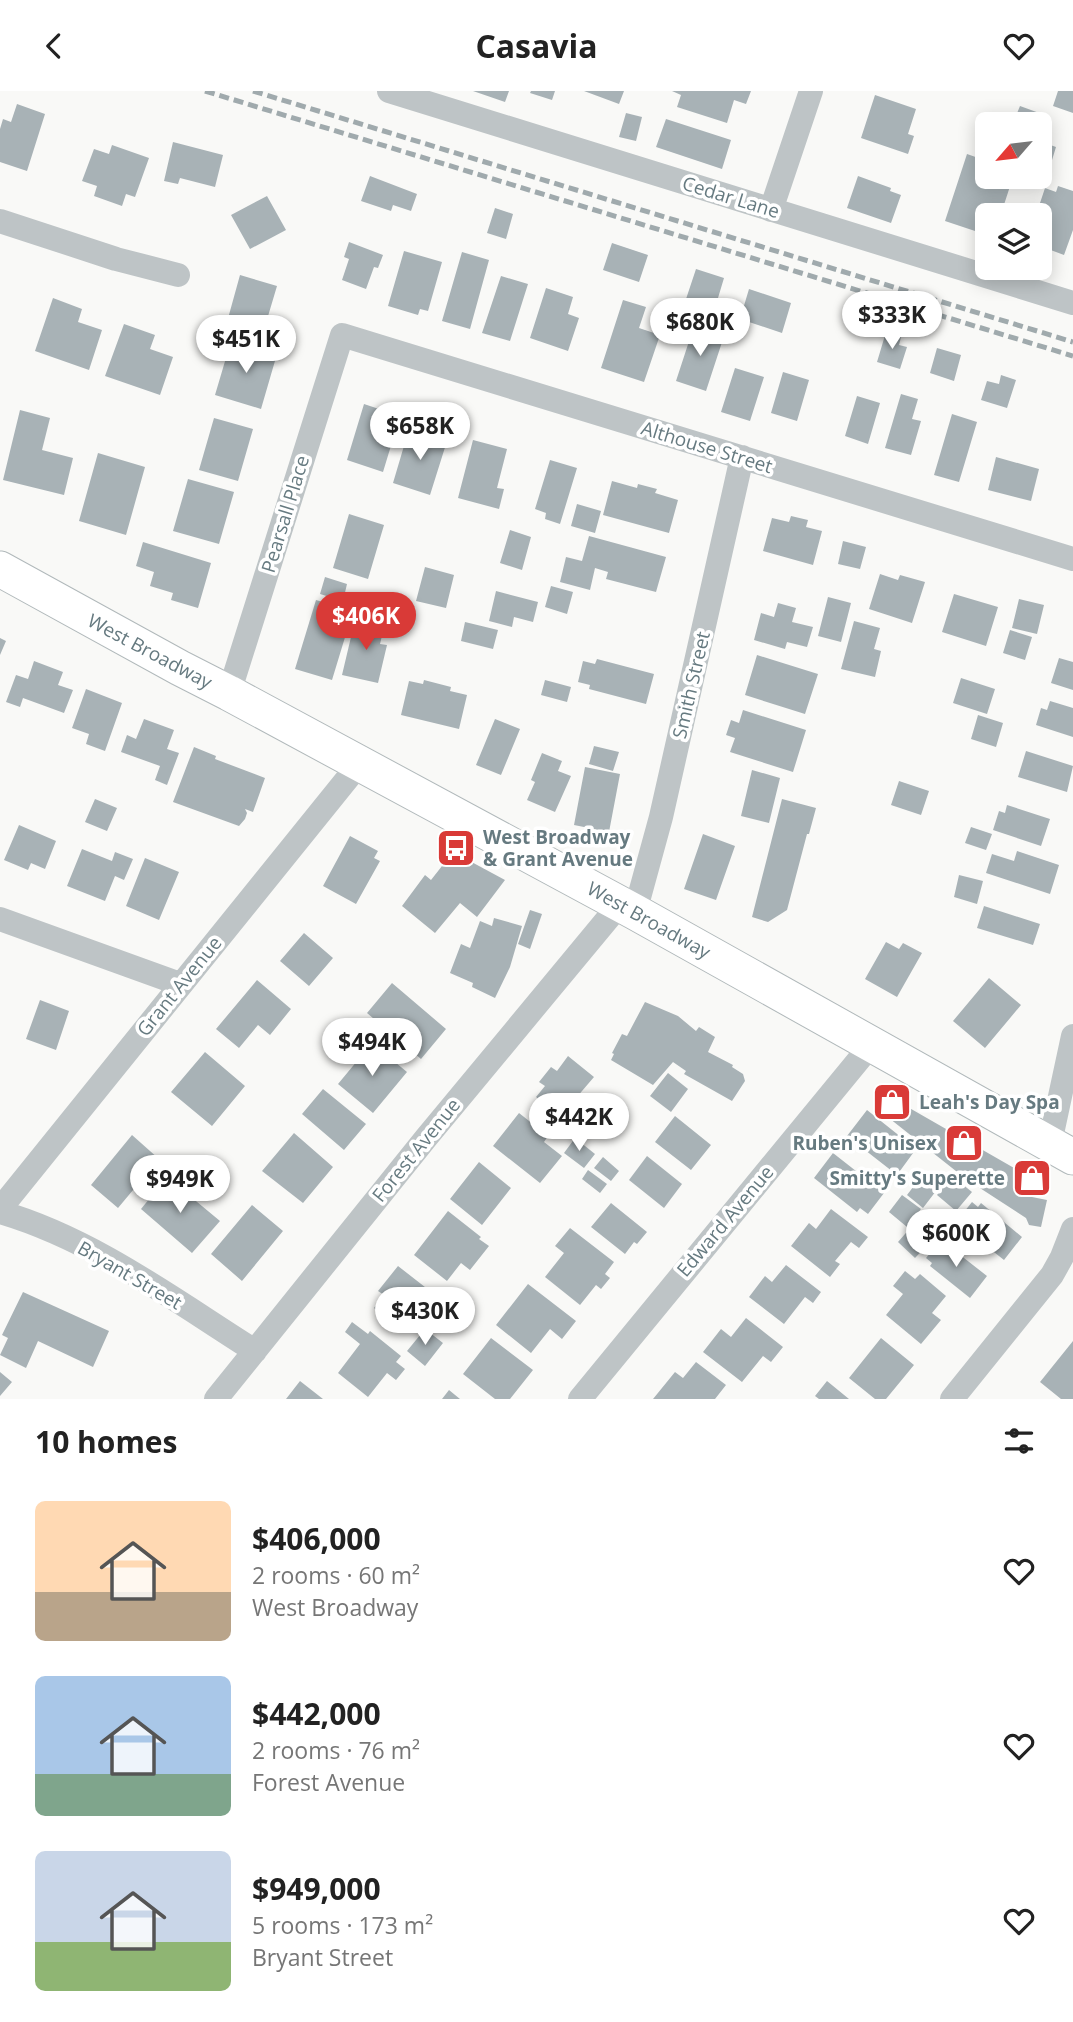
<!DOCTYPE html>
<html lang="en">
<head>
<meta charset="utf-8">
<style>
  :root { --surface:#fff; --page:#f2f2f2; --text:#222; --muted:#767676; --accent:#d93a37 }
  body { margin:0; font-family:"Open Sans",sans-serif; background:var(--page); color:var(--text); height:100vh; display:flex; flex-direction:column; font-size:26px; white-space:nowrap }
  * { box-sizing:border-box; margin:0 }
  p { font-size:23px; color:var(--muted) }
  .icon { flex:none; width:38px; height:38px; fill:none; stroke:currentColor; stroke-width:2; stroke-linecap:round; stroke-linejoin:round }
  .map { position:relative; height:1308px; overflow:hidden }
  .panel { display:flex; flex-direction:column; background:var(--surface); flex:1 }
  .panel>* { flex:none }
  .needle { width:46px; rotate:242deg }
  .fabs { position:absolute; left:975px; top:21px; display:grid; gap:14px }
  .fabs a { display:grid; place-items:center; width:77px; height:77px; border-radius:10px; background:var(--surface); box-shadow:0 4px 18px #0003; font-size:35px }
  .price { position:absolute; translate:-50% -60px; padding:0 16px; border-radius:24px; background:#fff; color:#222; font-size:23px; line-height:46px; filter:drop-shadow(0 2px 4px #0008) }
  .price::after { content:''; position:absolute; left:50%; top:42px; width:21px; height:16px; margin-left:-10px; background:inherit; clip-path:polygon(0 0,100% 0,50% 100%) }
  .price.on { background:var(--accent); color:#fff }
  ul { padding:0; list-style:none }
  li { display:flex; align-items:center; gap:21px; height:175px; padding:0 35px }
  li span { display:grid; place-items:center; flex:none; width:196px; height:140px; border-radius:10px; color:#555 }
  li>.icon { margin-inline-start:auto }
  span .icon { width:84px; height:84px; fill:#fffc; stroke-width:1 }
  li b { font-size:30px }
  h2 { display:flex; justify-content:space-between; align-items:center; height:84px; padding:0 35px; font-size:30px }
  header { display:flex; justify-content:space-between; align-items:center; height:91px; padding:0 35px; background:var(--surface); font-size:32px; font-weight:700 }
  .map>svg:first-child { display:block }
</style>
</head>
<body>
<header><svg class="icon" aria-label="back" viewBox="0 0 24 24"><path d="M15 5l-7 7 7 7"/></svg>Casavia<svg class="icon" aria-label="heart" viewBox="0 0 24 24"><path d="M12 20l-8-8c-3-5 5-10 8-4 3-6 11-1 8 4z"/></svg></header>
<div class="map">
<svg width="1073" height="1308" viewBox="0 0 1073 1308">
  <rect width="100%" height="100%" fill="#f9f9f7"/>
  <!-- building -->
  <path fill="#a8b2b6" d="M473,0h36l-4,11z
    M531,0h24l-3,9 -22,-7z
    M584,0h40l-5,13z
    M672,0h79l-5,13 -12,-4 -7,23 -50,-16 4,-12z
    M1058,0h15v22l-20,-7z
    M875,4l41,14 -8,25 6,2 -6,18 -47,-16z
    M17,13l28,10 -18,57 -27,-9v-33l3,-10 8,3z
    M1020,15l22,8 -4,10 -25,-1z
    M626,22l16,4 -6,24 -17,-4z
    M666,28l65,21 -9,29 -66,-22z
    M173,51l50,13 -8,32 -35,-9 -2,6 -14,-3z
    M1042,51l14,5 -7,23 -9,-3z
    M112,54l37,13 -14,39 -9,-3 -4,12 -28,-10 3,-10 -15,-5 12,-32 15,5z
    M967,63l20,7v16h26l-12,37 -5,-3 -1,4h-8v20l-42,-14z
    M370,85l47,18 -6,17 -18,-6 -2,6 -30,-10z
    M858,85l33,12 -1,3 11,4 -10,28 -44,-15z
    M1058,95l15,5v39l-9,25 -24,-9v-31h-4l9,-27 11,4z
    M267,105l19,34 -36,19 -19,-34z
    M495,117l18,6 -7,25 -19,-6z
    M349,151l34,13 -5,13 -4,-1 -8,22 -24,-9 7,-21 -5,-2z
    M612,152l36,12 -9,27 -36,-12z
    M404,160l38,11 -14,49 -8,-2 -2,6 -30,-9z
    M462,161l27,8 -19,69 -28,-8z
    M696,178l28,9 -9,30 -29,-9z
    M240,184l37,11 -14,47 -36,-11z
    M501,185l27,8 -18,57 -28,-8z
    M546,197l27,9 -5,17 11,4 -11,33 -38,-13z
    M749,198l42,14 -9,30 -42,-14z
    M53,207l29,11 -4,13 24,8 -13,40 -54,-19z
    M623,209l23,7 -7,21 21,7 -16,47 -43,-14z
    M124,233l31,11 -5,14 23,8 -13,38 -55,-19z
    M694,235l30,10 -18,55 -30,-10z
    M886,241l15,5 -2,8 8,2 -7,22 -23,-7z
    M231,250l46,13 -16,55 -46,-14z
    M937,257l24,7 -7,26 -24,-8z
    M735,277l29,9 -14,44 -29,-9z
    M783,281l26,8 -12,41 -26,-8z
    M1001,284l15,5 -9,28 -26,-8 6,-19 12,3z
    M901,303l17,5 -6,20 9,2 -10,34 -26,-7z
    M857,305l23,7 -12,41 -23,-8z
    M364,313l36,12 -17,56 -36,-12z
    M20,319l30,8 -8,32 31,8 -9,37 -61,-15z
    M952,323l25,8 -18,60 -25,-7z
    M214,327l39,11 -15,52 -39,-11z
    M409,338l38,12 -17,54 -37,-12z
    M473,349l34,9 -10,39 7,1 -5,20 -41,-11z
    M98,362l47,14 -19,68 -47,-14z
    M996,366l43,12 -8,32 -43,-11z
    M550,369l27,8 -17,56 -15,-5 1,-6 -11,-4z
    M188,388l46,13 -15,52 -46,-13z
    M612,390l25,7 1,-4 19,5 -2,4 23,7 -9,33 -66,-18z
    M577,413l24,7 -6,22 -24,-7z
    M349,423l35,11 -16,54 -35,-11z
    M791,425l17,4 -2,7 16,4 -9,34 -50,-14 9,-33 17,4z
    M510,439l21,7 -9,33 -22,-7z
    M589,445l77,21 -10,35 -50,-13 2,-7 -13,-4 -5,22 -30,-8 6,-25 16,4z
    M843,450l23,6 -6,22 -22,-5z
    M143,451l68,21 -13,45 -27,-8 2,-7 -23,-7 4,-14 -18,-6z
    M425,476l29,8 -8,33 -30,-7z
    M880,483l18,6 2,-5 25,7 -13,41 -43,-14z
    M325,486l22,7 -4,17 -23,-7z
    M551,495l22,6 -6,22 -22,-7z
    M496,500l42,11 -5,20 -19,-5 -2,10 -23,-6z
    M954,503l44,13 -12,39 -44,-14z
    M388,504l21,5 -6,23 -21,-5z
    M828,506l23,6 -10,39 -23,-6z
    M1019,508l25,6 -7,29 -25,-6z
    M316,509l37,11 -21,69 -37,-11z
    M778,512l18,5 -4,14 21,5 -6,20 -20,-5 -2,7 -31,-9 7,-27 13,4z
    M362,526l23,6 -5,21 7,1 -9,38 -36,-8 9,-38 6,1z
    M854,530l26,7 -6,21 7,2 -6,26 -34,-8z
    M465,531l33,8 -5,19 -32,-8z
    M1010,539l22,7 -7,23 -22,-7z
    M0,547l6,3 -6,14z
    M757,564l61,19 -13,40 -60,-19z
    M1059,567l14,4v28l-22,-7z
    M597,568l57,15 -8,30 -57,-15 1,-4 -12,-3 5,-21 12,3z
    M34,570l29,11 -5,13 15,5 -9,23 -41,-15 -3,9 -14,-5 10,-27 12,4z
    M961,587l34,11 -8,25 -34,-11z
    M424,589l27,7 -1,4 17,4 -8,34 -58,-14 8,-34 14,3z
    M545,589l26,7 -4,15 -26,-7z
    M86,598l36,14 -17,48 -19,-7 3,-10 -17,-6z
    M1050,610l23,7v29l-37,-12 5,-17 6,2z
    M743,619l63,20 -13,42 -63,-20 5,-14 -9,-3 5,-15 8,3z
    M978,624l25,8 -7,24 -25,-8z
    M144,628l30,11 -7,19 12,4 -12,32 -12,-5 5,-14 -39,-14 6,-17 9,4z
    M495,628l25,10 -19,46 -25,-10z
    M594,655l25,6 -6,19 -24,-7z
    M194,656l22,9 -1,3 50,19 -12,34 -8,-3 2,4 -2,6 -6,7 -66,-24z
    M1026,660l47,15 -6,26 -49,-15z
    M542,662l20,8 -4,10 13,5 -16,36 -28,-12 8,-18 -4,-2z
    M585,676l35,7 -11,58 -35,-7z
    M752,679l28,8 -11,45 -28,-7z
    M899,690l30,10 -8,24 -30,-10z
    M95,708l22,9 -10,23 -22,-9z
    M782,708l34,9 -7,26h-2l-20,76 -19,12 -16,-5z
    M1007,714l43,14 -9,27 -48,-16 6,-19 6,2z
    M19,734l37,16 -11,28 -14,-6 -3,7 -24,-10z
    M971,736l21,7 -6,16 -21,-7z
    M703,743l32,12 -19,54 -32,-11z
    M350,745l28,15 -4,7 6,3 -24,43 -33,-18z
    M82,758l30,12 3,-9 18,7 -9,21 -9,-4 -10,25 -38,-15z
    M1017,760l42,14 -9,29 -64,-21 6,-19 22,7z
    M453,761l52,28 -28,37 -17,-14 -25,30 -33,-27 23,-31 6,5z
    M145,767l34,14 -20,48 -33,-14z
    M959,784l24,6 -6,23 -23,-7z
    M984,815l56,18 -7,21 -56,-17z
    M530,819l12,4 -12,35 -12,-5z
    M494,827l28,8 -12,41 -15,31 -23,-11 1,-4 -23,-10 11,-29 9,4 10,-27 12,5z
    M304,842l29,25 -24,28 -29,-25z
    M886,851l13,7 4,-6 19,10 -25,44 -32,-18z
    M989,887l32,27 -36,43 -32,-27z
    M257,889l34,29 -21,26 -12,-10 -19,23 -23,-19z
    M392,892l54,46 -25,30 -54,-46z
    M40,909l29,11 -13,39 -30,-11z
    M645,911l33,14 18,15 3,-4 16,10 -7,15 25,13 -1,2 11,7 2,7 -13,20 -48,-27 2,-3 -13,-9 -20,23 -42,-25 3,-6 -2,-1 10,-19 5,2z
    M372,952l35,29 -34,41 -35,-29z
    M205,961l40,34 -33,40 -41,-34z
    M568,965l26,21 -18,21 5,4 -8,11 -5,-4 -6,8 -26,-20 9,-11 -6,-4 12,-15 6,4z
    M668,982l20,16 -17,23 -21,-16z
    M323,998l43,35 -22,26 -42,-36z
    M885,1003l152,87 -5,16 15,3 -6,27 -12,-2 -3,-7 -60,-39 -91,-72z
    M867,1019l49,39 -19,26 -50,-39z
    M519,1022l29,23 -4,6 18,14 -22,27 -47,-37z
    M675,1025l36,29 -20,25 -36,-28z
    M294,1042l39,34 -30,36 -41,-32z
    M132,1044l27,24 -41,49 -27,-23z
    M575,1047l20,16 -11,14 -20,-15z
    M833,1062l51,40 -16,21 -8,-6 -3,4 -43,-34z
    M647,1065l35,28 -18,24 -35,-28z
    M603,1066l16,14 -8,10 -17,-13z
    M479,1071l32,26 -29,37 -32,-26z
    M588,1079l19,14 -7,9 -18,-14z
    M952,1085l20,16 -16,19 -19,-16z
    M167,1086l53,44 -28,32 -51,-44z
    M920,1087l16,13 -13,17 -16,-13z
    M902,1104l19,14 -14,18 -18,-15z
    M972,1111l6,5 3,-4 41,34 -18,23 -48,-38z
    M611,1112l36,29 -10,12 -3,-2 -9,12 -34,-27z
    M252,1114l31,26 -41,50 -31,-27z
    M831,1118l37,28 -9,11 -8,-6 -16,19 5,3 -10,13 -39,-31 18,-23 7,6z
    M448,1120l33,26 -2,2 10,7 -19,24 -9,-7 -14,18 -33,-26z
    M912,1135l18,16 -15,16 -17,-16z
    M570,1137l44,34 -9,12 5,4 -9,11 -5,-4 -16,20 -35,-28 19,-24 -9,-7z
    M941,1149l46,36 -17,22 -40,-32 2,-3 -6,-5z
    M786,1174l35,27 -8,11 -8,-6 -21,27 -35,-27 16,-21 7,6z
    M398,1175l50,39 -15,18 -15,-12 -15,20 -29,-23 10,-13 -6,-4z
    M905,1180l10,8 5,-5 26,22 -14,17 9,7 -20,24 -35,-29 17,-21 -10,-8z
    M528,1193l48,37 -14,18 -12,-10 -19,24 -35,-28z
    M23,1201l86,39 -16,36 -55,-26 -12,27 -26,-13 8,-17 -6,-3z
    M746,1227l37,29 -12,15 -8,-6 -21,26 -39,-30 18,-23 10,8z
    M352,1231l16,12 2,-3 31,25 -5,6 9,7 -9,11 -9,-7 -19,24 -30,-24 22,-29 -15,-12z
    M425,1238l18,14 -18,23 -18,-15z
    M491,1247l42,32 -23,29h-15l-32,-25z
    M881,1247l33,27 -28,34h-11l-26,-21z
    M1073,1250v58h-12l-21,-17z
    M696,1271l30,23 -11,14h-62l22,-27 8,6z
    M0,1281l12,10 -12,14z
    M300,1290l23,18h-37z
    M827,1290l22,18h-30l-4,-3z
    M449,1299l11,9h-18z"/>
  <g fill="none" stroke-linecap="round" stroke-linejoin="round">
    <!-- secondary casing -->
    <g stroke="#b1b9bb" stroke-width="37">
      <path id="secondary" d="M0,478l180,99 49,25 406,219 438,245"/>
    </g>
    <!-- street -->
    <path stroke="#bec4c6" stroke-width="24" d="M389,0l684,212
      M771,119l40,-119
      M0,130l116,38 62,16
      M229,602l113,-358 731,224
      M635,821l26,-95 81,-360
      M0,828l180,65
      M1050,1052l23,-107
      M0,1118l360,-446
      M0,1121c93,27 174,88 255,139
      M216,1308l210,-261 194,-234
      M580,1308l291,-354
      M952,1308l100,-124 10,-18 11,-28"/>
    <!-- secondary -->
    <use href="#secondary" stroke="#fff" stroke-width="35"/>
    <!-- rail -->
    <path stroke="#a0aaad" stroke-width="5" stroke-dasharray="10 5" stroke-linecap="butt" d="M205,0l868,265
      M253,0l820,251"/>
  </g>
  <!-- icons -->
  <defs>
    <g id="bus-square" transform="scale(2.0125)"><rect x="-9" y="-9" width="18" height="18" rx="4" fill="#d93a37" stroke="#fff"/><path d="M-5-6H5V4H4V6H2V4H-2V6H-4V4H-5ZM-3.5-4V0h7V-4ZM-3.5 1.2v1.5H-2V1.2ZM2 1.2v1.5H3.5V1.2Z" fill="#fff"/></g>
    <g id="shop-square" transform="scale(2.0125)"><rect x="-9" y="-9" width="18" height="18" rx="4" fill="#d93a37" stroke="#fff"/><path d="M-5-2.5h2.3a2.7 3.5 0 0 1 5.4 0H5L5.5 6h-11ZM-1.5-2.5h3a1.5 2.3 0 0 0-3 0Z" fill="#fff"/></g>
  </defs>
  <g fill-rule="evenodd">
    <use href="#bus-square" x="456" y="757"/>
    <use href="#shop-square" x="892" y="1011"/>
    <use href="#shop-square" x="964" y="1052"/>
    <use href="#shop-square" x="1032" y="1087"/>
  </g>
  <g text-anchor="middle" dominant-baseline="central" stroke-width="7" stroke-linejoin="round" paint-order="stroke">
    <!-- street labels -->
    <g font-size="19" fill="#667a80" stroke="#fff">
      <text transform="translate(731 106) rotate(17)">Cedar Lane</text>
      <text transform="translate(707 356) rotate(17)">Althouse Street</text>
      <text transform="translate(285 423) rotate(-73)">Pearsall Place</text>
      <text transform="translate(150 560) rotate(28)">West Broadway</text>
      <text transform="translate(691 594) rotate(-77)">Smith Street</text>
      <text transform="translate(649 829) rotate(29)">West Broadway</text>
      <text transform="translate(179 895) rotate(-51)">Grant Avenue</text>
      <text transform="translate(416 1059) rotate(-51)">Forest Avenue</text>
      <text transform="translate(725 1130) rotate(-50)">Edward Avenue</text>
      <text transform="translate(130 1184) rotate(30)">Bryant Street</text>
    </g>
    <!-- poi labels -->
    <g font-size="19" font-weight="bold" fill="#667a80" stroke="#fff" text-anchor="start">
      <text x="483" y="746">West Broadway<tspan x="483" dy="22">&amp; Grant Avenue</tspan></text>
      <text x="919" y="1011">Leah's Day Spa</text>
      <text x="937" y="1052" text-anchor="end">Ruben's Unisex</text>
      <text x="1005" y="1087" text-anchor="end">Smitty's Superette</text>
    </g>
  </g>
</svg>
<div class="fabs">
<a><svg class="needle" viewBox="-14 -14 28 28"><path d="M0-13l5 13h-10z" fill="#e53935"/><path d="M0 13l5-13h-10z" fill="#767676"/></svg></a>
<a><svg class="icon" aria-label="layers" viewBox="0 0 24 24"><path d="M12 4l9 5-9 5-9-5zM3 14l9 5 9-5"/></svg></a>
</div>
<b class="price" style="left:892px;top:260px">$333K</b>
<b class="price" style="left:700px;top:267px">$680K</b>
<b class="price" style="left:246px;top:284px">$451K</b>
<b class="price" style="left:420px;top:371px">$658K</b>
<b class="price on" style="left:366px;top:561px">$406K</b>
<b class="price" style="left:372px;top:987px">$494K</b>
<b class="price" style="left:579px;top:1062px">$442K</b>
<b class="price" style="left:180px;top:1124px">$949K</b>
<b class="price" style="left:956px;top:1178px">$600K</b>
<b class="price" style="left:425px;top:1256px">$430K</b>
</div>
<section class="panel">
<h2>10 homes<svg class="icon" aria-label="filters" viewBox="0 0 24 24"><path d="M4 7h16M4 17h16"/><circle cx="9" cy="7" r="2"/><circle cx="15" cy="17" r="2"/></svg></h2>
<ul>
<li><span style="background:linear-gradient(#ffd9b3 65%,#b9a48a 0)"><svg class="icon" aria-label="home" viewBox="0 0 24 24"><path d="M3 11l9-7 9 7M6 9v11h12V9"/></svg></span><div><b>$406,000</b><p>2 rooms · 60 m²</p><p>West Broadway</p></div><svg class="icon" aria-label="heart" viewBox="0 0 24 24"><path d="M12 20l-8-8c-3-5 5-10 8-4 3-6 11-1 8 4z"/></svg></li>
<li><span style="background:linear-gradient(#a9c7e8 70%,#7fa58c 0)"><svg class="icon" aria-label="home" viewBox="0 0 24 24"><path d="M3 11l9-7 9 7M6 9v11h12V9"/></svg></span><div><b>$442,000</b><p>2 rooms · 76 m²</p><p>Forest Avenue</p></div><svg class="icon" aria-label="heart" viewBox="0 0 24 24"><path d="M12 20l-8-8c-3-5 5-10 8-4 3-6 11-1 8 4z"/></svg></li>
<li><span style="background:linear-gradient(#c9d6e8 65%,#8fb573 0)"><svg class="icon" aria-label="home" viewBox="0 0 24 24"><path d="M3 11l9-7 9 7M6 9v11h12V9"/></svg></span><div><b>$949,000</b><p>5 rooms · 173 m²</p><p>Bryant Street</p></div><svg class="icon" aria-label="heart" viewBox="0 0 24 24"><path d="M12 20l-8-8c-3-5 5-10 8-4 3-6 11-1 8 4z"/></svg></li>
</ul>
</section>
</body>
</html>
